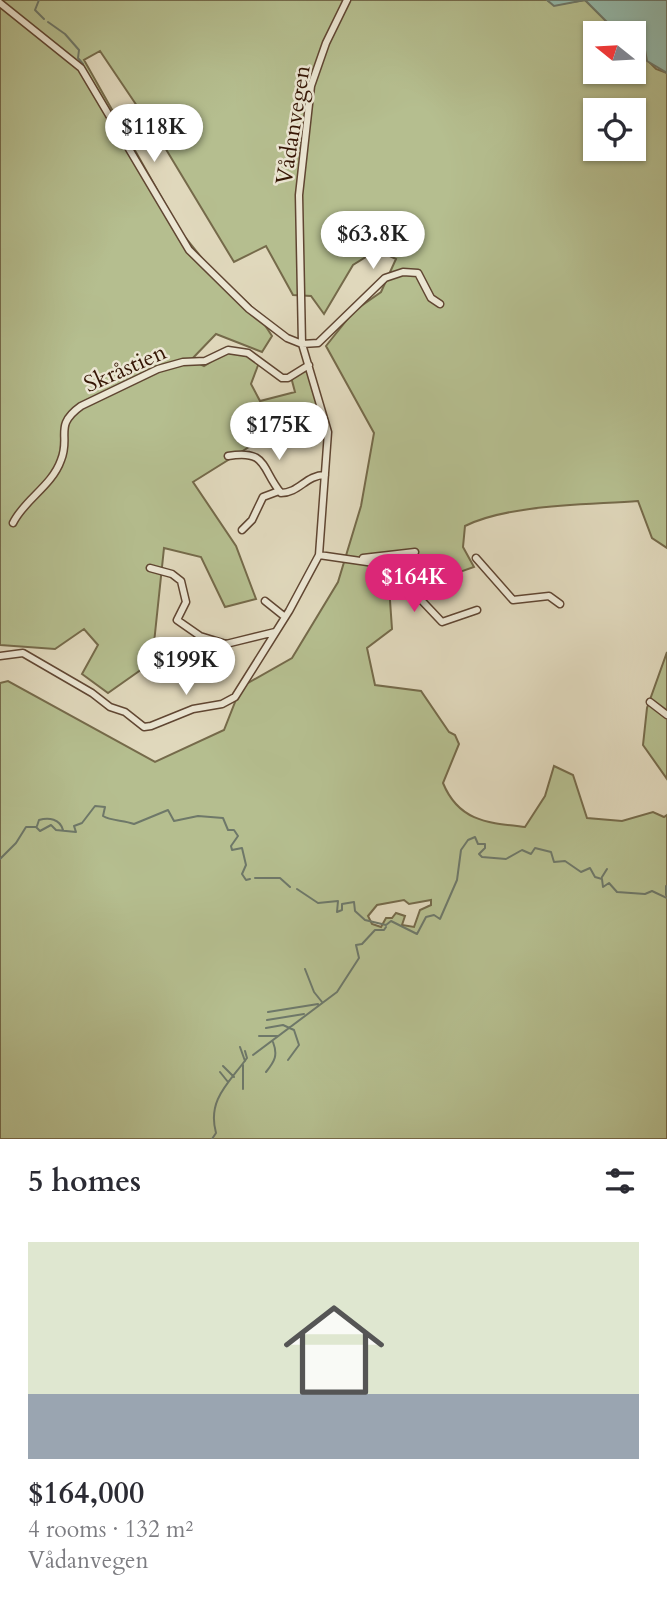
<!DOCTYPE html>
<html lang="en">
<head>
<meta charset="utf-8">
<style>
  :root { --surface:#fff; --page:#f2f2f3; --text:#2b2b33; --muted:#7c7c81; --line:#e1e1e2; --accent:#db2777 }
  body { margin:0; font-family:Cardo,serif; background:var(--page); color:var(--text); height:100vh; display:flex; flex-direction:column; font-size:26px; white-space:nowrap }
  * { box-sizing:border-box; margin:0 }
  p { font-size:23px; color:var(--muted) }
  .icon { flex:none; width:38px; height:38px; fill:none; stroke:currentColor; stroke-width:2; stroke-linecap:round; stroke-linejoin:round }
  .map { position:relative; height:1139px; overflow:hidden }
  .sheet { display:flex; flex-direction:column; background:var(--surface); flex:1 }
  .sheet>* { flex:none }
  .needle { width:46px; rotate:288deg }
  .tools { position:absolute; left:583px; top:21px; display:grid; gap:14px }
  .tools a { display:grid; place-items:center; width:63px; height:63px; border-radius:0px; background:var(--surface); box-shadow:0 2px 5px #0004; font-size:35px }
  .price { position:absolute; translate:-50% -60px; padding:0 16px; border-radius:24px; background:#fff; color:#222; font-size:23px; line-height:46px; filter:drop-shadow(0 2px 4px #0008) }
  .price::after { content:''; position:absolute; left:50%; top:42px; width:21px; height:16px; margin-left:-10px; background:inherit; clip-path:polygon(0 0,100% 0,50% 100%) }
  .price.selected { background:var(--accent); color:#fff }
  ul { padding:0; list-style:none }
  li { display:grid; align-content:center; gap:14px; height:371px; padding:0 28px }
  li+li { border-top:2px solid var(--line) }
  li span { display:grid; place-items:center; height:217px; border-radius:0px; color:#555 }
  li>.icon { margin-inline-start:auto }
  span .icon { width:126px; height:126px; fill:#fffc; stroke-width:1 }
  li b { font-size:30px }
  h2 { display:flex; justify-content:space-between; align-items:center; height:84px; padding:0 28px; font-size:30px }
  .map>svg:first-child { display:block }
</style>
</head>
<body>
<div class="map">
<svg width="667" height="1139" viewBox="0 0 667 1139">
  <rect width="100%" height="100%" fill="#e0d8bc"/>
  <filter id="stains"><feTurbulence type="fractalNoise" baseFrequency=".00286" numOctaves="4"/><feColorMatrix values="0 0 0 0 .2 0 0 0 0 .09 0 0 0 0 .02 0 0 0 .5 -.17"/></filter>
  <radialGradient id="worn" r=".72"><stop offset=".6" stop-color="#630" stop-opacity="0"/><stop offset="1" stop-color="#630" stop-opacity=".3"/></radialGradient>
  <!-- green -->
  <path fill="#b5be8f" stroke="#756a4a" stroke-width="2" fill-rule="evenodd" d="M0,0h547l7,5 31,-5 33,33h-23v39h39v-33l12,11 -1,8 11,11 11,4v475l-15,-10 -14,-37c-49,4 -129,3 -173,25l-2,21 11,20 -17,6 -8,-5 -4,-10c-19,0 -30,7 -38,22l-12,-3 -6,9 3,43 -25,19 8,37 46,6 28,41 6,3 4,9 -16,39c16,39 46,40 82,44l20,-31 9,-30 19,9 14,43 35,3 31,-9 11,5 3,-2v324h-667v-456l8,-2 147,81 69,-32 17,-43 51,-29 46,-76 23,-76 13,-73 -48,-87 28,-35 27,-19 15,-33 -19,-9 -24,15 -29,49 -13,-18 -18,-1 -27,-49 -32,16 -70,-116 -64,-95 -16,9 97,172 28,35 46,43 17,26 -10,16 -46,-18 -25,26 13,6 24,-15 32,9 -9,24 9,17 35,-9 -4,-15 16,-8 14,33 -128,80 43,64 20,53 -31,8 -24,-50 -37,-9 -12,114 -44,31 -26,-19 16,-29 -14,-16 -29,20 -55,-4zM595,110h39v39h-39zM404,900l5,4 22,-4v5l-11,5 -6,17 -12,-2 3,-9 -9,-3 -4,5h-6l-5,9 -9,-3 -4,-8 9,-11z
    M667,652v127l-24,-34 4,-37z"/>
  <!-- water -->
  <path fill="#94baac" stroke="#6e7869" stroke-width="2" d="M547,0h120v73l-20,-12 -2,-11 -8,-6 -3,-11h-16l-33,-33 -31,6z"/>
  <g fill="none" stroke-linecap="round" stroke-linejoin="round">
    <!-- stream -->
    <path stroke="#6e7869" stroke-width="2" d="M39,0l-4,10 9,9
      M48,22l17,12 14,16 -1,8 5,6
      M37,826l2,-6c10,-3 21,-1 24,10
      M0,859l16,-16 10,-16h10l4,4 11,-6 5,5 20,2 -2,-6 8,-3 13,-17 10,1 -2,9c8,5 21,4 31,8l34,-14 6,11 24,-5 25,2 5,12h6l4,6 -7,10 1,4 10,-2 4,17 -4,9 4,6 4,-1
      M602,877l5,-8
      M255,878h25l10,9
      M297,889l21,14 20,-2 -1,11 5,-2v-6l12,-2 1,9 10,9 21,5 5,-4 26,13 9,-17 8,-2 6,4 17,-39 4,-30 7,-10 7,-3 3,7h7v4l-6,6 3,3 24,2 16,-9 9,4 4,-6 16,4 3,10 11,-1 16,11 9,-4 5,9 7,2 1,8 6,-4 8,9 28,2 7,-3 15,7
      M666,895v-9
      M305,969l9,23 8,10
      M268,1012l50,-8
      M267,1020l37,-6
      M266,1028l17,-3 11,5 5,15 -11,15
      M259,1036h19
      M240,1047l5,14
      M253,1055l84,-63 22,-34 -3,-13 6,-1 13,-14h9l2,-3
      M223,1066l11,11
      M220,1072l8,10
      M266,1072c9,-11 12,-17 7,-30
      M243,1089v-24
      M212,1139l4,-6c-9,-33 12,-49 31,-75l-2,-7"/>
    <!-- minor casing -->
    <g stroke="#604632" stroke-width="9">
      <path id="minor" d="M0,3l81,65 108,182 60,59 38,29 15,6 16,-1 67,-65 18,-6 15,1 13,25 9,6
        M228,456c40,-7 33,13 53,37 18,0 25,-18 44,-18
        M13,523c11,-23 39,-37 48,-63 10,-24 -8,-34 20,-54l77,-37 25,-7 22,-1 23,-11 20,3 34,25h6l21,-13
        M242,530l10,-10 11,-23 16,-6
        M319,555l69,10 54,57 35,-12
        M363,558l52,-6
        M476,558l37,42 36,-4 11,8
        M150,568l22,6 9,7 5,21 -9,18 23,16 26,8 49,-12
        M265,601l20,16
        M0,656l23,-3 69,40 18,14 15,5 19,15 7,-1 42,-17 29,-5 13,-7 54,-86 30,-56 9,-123 -26,-88 -3,-149 12,-109 15,-43 21,-43
        M650,702l17,13"/>
    </g>
    <!-- minor -->
    <use href="#minor" stroke="#ebe6d3" stroke-width="6"/>
  </g>
  <g text-anchor="middle" dominant-baseline="central" stroke-width="5" stroke-linejoin="round" paint-order="stroke">
    <!-- street labels -->
    <g font-size="23" fill="#351504" stroke="#ebe6d3">
      <text transform="translate(293 125) rotate(-81)">Vådanvegen</text>
      <text transform="translate(125 368) rotate(-24)">Skråstien</text>
    </g>
  </g>
  <rect width="100%" height="100%" filter="url(#stains)"/>
  <rect width="100%" height="100%" fill="url(#worn)"/>
</svg>
<div class="tools">
<a><svg class="needle" viewBox="-14 -14 28 28"><path d="M0-13l5 13h-10z" fill="#e53935"/><path d="M0 13l5-13h-10z" fill="#7c7c81"/></svg></a>
<a><svg class="icon" aria-label="locate" viewBox="0 0 24 24"><circle cx="12" cy="12" r="6"/><path d="M12 2v4M12 18v4M2 12h4M18 12h4"/></svg></a>
</div>
<b class="price" style="left:154px;top:164px">$118K</b>
<b class="price" style="left:373px;top:271px">$63.8K</b>
<b class="price" style="left:279px;top:462px">$175K</b>
<b class="price selected" style="left:414px;top:614px">$164K</b>
<b class="price" style="left:186px;top:697px">$199K</b>
</div>
<section class="sheet">
<h2>5 homes<svg class="icon" aria-label="filters" viewBox="0 0 24 24"><path d="M4 7h16M4 17h16"/><circle cx="9" cy="7" r="2"/><circle cx="15" cy="17" r="2"/></svg></h2>
<ul>
<li><span style="background:linear-gradient(#dfe7d0 70%,#9aa5b1 0)"><svg class="icon" aria-label="home" viewBox="0 0 24 24"><path d="M3 11l9-7 9 7M6 9v11h12V9"/></svg></span><div><b>$164,000</b><p>4 rooms · 132 m²</p><p>Vådanvegen</p></div></li>
</ul>
</section>
</body>
</html>
